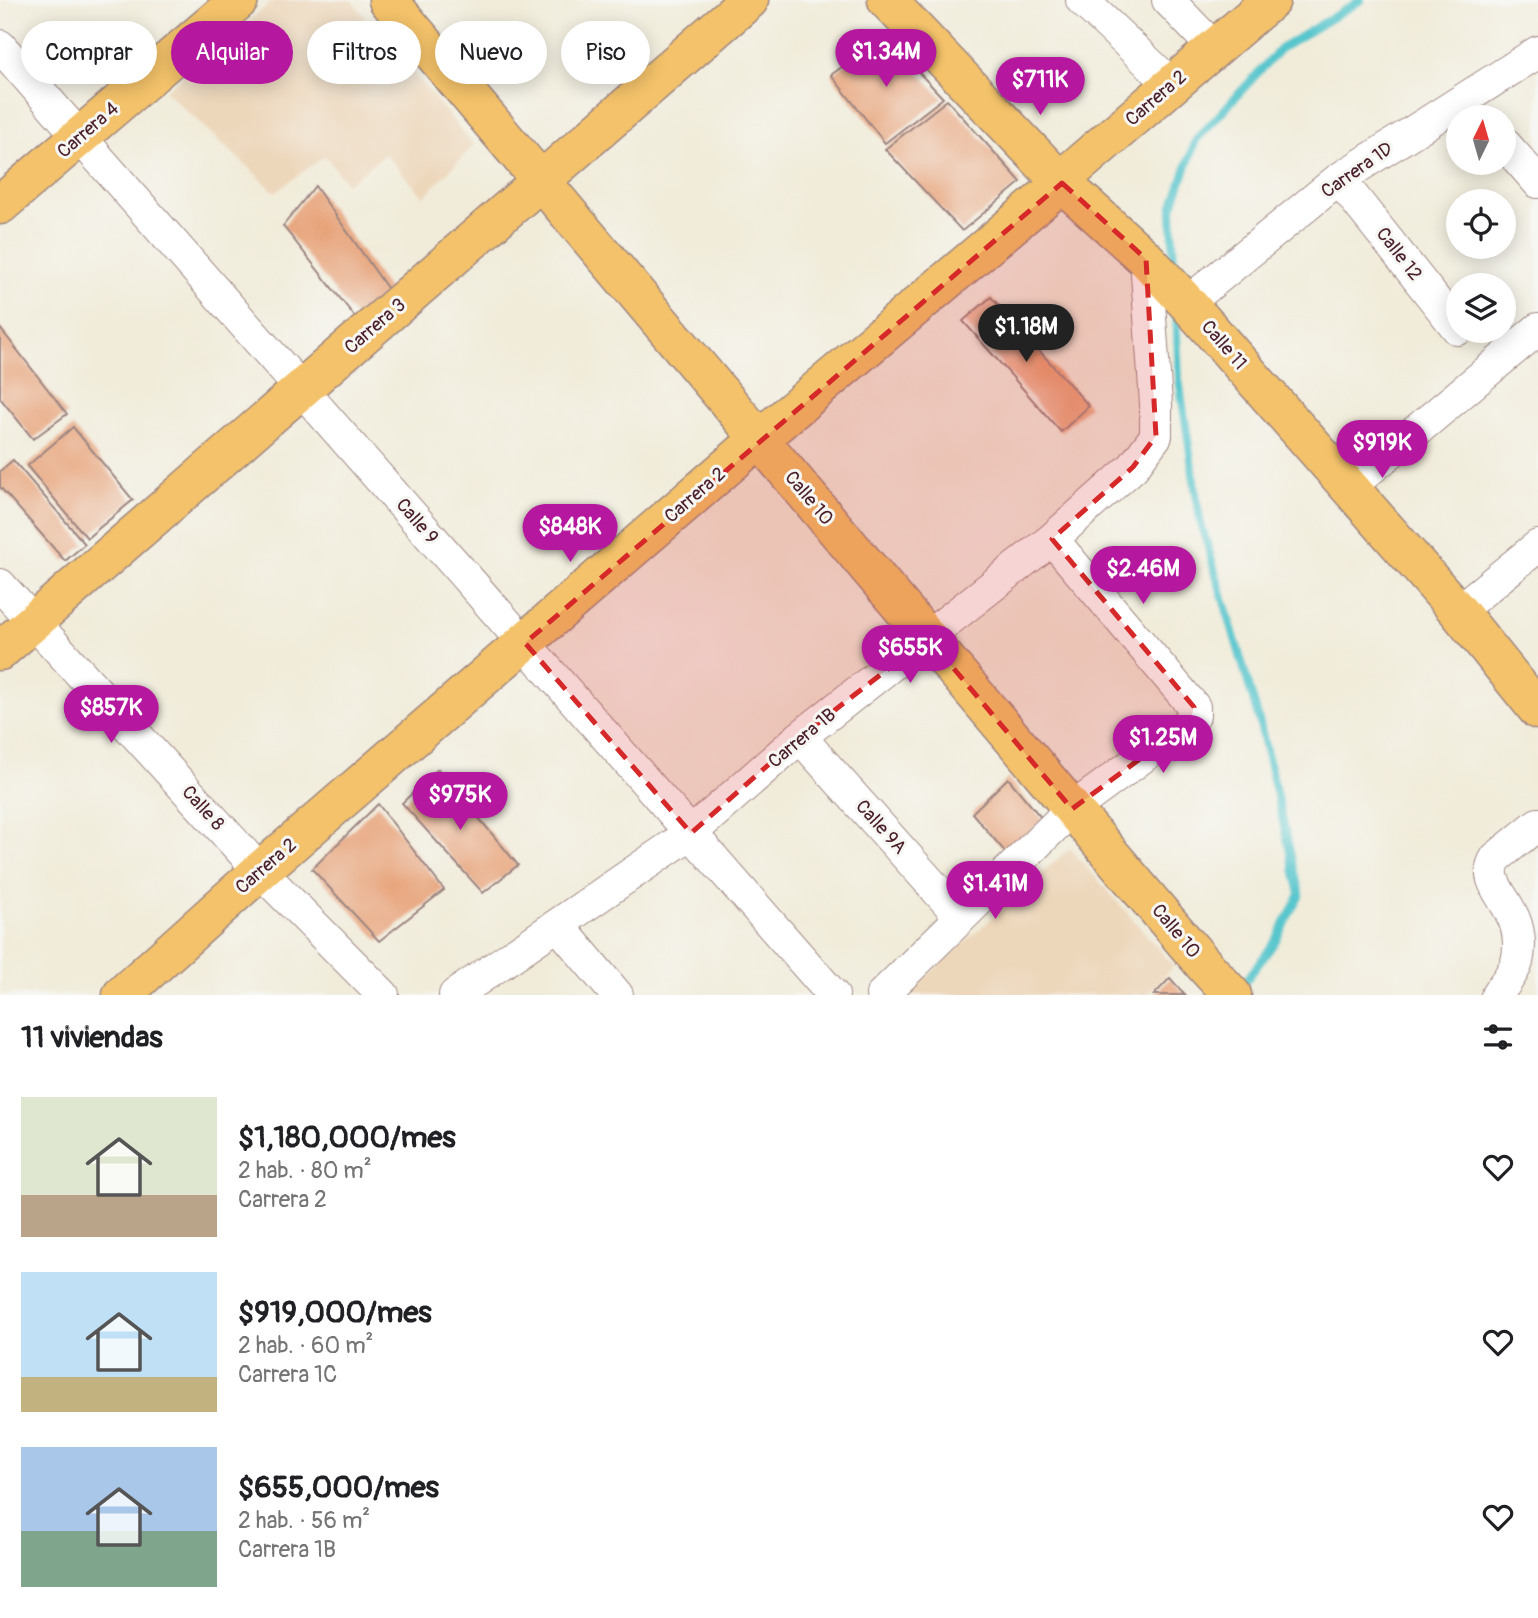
<!DOCTYPE html>
<html lang="es">
<head>
<meta charset="utf-8">
<style>
  :root { --surface:#fff; --page:#f6f6f6; --text:#202124; --muted:#757577; --accent:#b5179e }
  body { margin:0; font-family:Pangolin,sans-serif; background:var(--page); color:var(--text); height:100vh; display:flex; flex-direction:column; font-size:26px; white-space:nowrap }
  * { box-sizing:border-box; margin:0 }
  p { font-size:23px; color:var(--muted) }
  .icon { flex:none; width:38px; height:38px; fill:none; stroke:currentColor; stroke-width:2; stroke-linecap:round; stroke-linejoin:round }
  .map { position:relative; height:995px; overflow:hidden }
  .drawer { display:flex; flex-direction:column; background:var(--surface); flex:1 }
  .drawer>* { flex:none }
  .banner { position:absolute; left:21px; top:21px; width:700px; height:63px; display:flex; gap:14px }
  .needle { width:46px; rotate:5deg }
  .buttons { position:absolute; left:1446px; top:105px; display:grid; gap:14px }
  .buttons a { display:grid; place-items:center; width:70px; height:70px; border-radius:50%; background:var(--surface); box-shadow:0 4px 18px #0003; font-size:35px }
  .price { position:absolute; translate:-50% -60px; padding:0 16px; border-radius:24px; background:var(--accent); color:#fff; font-size:23px; line-height:46px; filter:drop-shadow(0 2px 4px #0008) }
  .price::after { content:''; position:absolute; left:50%; top:42px; width:21px; height:16px; margin-left:-10px; background:inherit; clip-path:polygon(0 0,100% 0,50% 100%) }
  .price.current { background:#222; color:#fff }
  ul { padding:0; list-style:none }
  li { display:flex; align-items:center; gap:21px; height:175px; padding:0 21px }
  li span { display:grid; place-items:center; flex:none; width:196px; height:140px; border-radius:0px; color:#555 }
  li>.icon { margin-inline-start:auto }
  span .icon { width:84px; height:84px; fill:#fffc; stroke-width:1 }
  li b { font-size:30px }
  h2 { display:flex; justify-content:space-between; align-items:center; height:84px; padding:0 21px; font-size:30px }
  .pill { padding:0 24px; border-radius:32px; background:var(--surface); box-shadow:0 4px 18px #0003; font-size:24px; line-height:63px }
  .pill.current { background:var(--accent); color:#fff }
  .map>svg:first-child { display:block }
</style>
</head>
<body>
<div class="map">
<svg width="1538" height="995" viewBox="0 0 1538 995">
  <rect width="100%" height="100%" fill="#f6f6f2"/>
  <filter id="ink" filterUnits="userSpaceOnUse"><feTurbulence type="fractalNoise" baseFrequency=".0143" numOctaves="2"/><feDisplacementMap in="SourceGraphic" scale="14" xChannelSelector="R" yChannelSelector="G"/><feConvolveMatrix kernelMatrix="1 2 1 2 8 2 1 2 1" color-interpolation-filters="sRGB"/></filter>
  <filter id="wash" filterUnits="userSpaceOnUse"><feTurbulence type="fractalNoise" baseFrequency=".00686" numOctaves="4" result="noise"/><feDisplacementMap in="SourceGraphic" scale="28" xChannelSelector="R" yChannelSelector="G"/><feGaussianBlur stdDeviation="1.57" result="paint"/><feColorMatrix in="noise" values="0 0 0 0 0 0 0 0 0 0 0 0 0 0 0 0 0 1.4 0 .05"/><feComposite in="paint" operator="in"/></filter>
  <g filter="url(#wash)">
    <rect width="100%" height="100%" fill="#f1ecda"/>
    <!-- built -->
    <path fill="#edd7bb" d="M274,0h77l123,145 -50,52 -39,-43 -38,30 -22,-28 -50,36 -110,-101z
      M1070,848l104,118 -27,29h-241z"/>
    <g fill="none" stroke-linecap="round" stroke-linejoin="round">
      <!-- stream -->
      <path stroke="#59c6cd" stroke-width="8" d="M1174,271l-2,-63 24,-68 84,-91 81,-49
        M1176,311l3,68 21,141 59,200 41,174 -25,48 -34,45"/>
    </g>
    <g id="blocks">
      <!-- building -->
      <path fill="#e7a278" d="M884,36l59,62 -58,45 -54,-68z
        M947,100l74,82 -59,49 -77,-82z
        M315,186l75,106 -35,25 -72,-91z
        M991,297l98,109 -28,26 -98,-111z
        M0,328l67,86 -34,25 -33,-41z
        M73,427l60,73 -46,38 -60,-72z
        M13,460l72,84 -20,17 -65,-74v-16z
        M438,769l80,96 -35,28 -81,-90z
        M1008,778l35,42 -37,33 -34,-40z
        M378,804l66,86 -65,51 -67,-72z
        M1170,978l15,17h-31z"/>
    </g>
  </g>
  <g filter="url(#ink)">
    <use href="#blocks" fill-opacity="0" stroke="#9e8682" stroke-width="2"/>
    <g fill="none" stroke-linecap="round" stroke-linejoin="round">
      <!-- minor casing -->
      <g stroke="#9e8682" stroke-width="34">
        <path id="minor" d="M1082,0l90,85
          M1168,0l45,47
          M0,46l833,949
          M1503,142l35,40
          M1339,179l119,150
          M1187,303l152,-124 199,-127
          M1349,487l189,-158
          M0,585l260,286 123,124
          M1458,611l80,-65
          M800,737l161,180
          M558,925l59,70
          M455,995l236,-162 109,-96 252,-198 81,-72 23,-31v-32l-10,-145
          M882,995l190,-186 118,-87 4,-6v-9l-142,-168
          M1497,995c6,-10 17,-22 20,-33 4,-16 2,-35 -6,-49 -8,-18 -28,-35 -15,-55l42,-34"/>
      </g>
      <!-- major casing -->
      <g stroke="#9e8682" stroke-width="41">
        <path id="major" d="M388,0l818,967 26,28
          M887,0l175,183 84,76 41,44 271,308 80,99
          M0,205l239,-205
          M0,651l749,-651
          M122,995l138,-124 499,-432 303,-256 7,-10 202,-173"/>
      </g>
      <!-- minor -->
      <use href="#minor" stroke="#fff" stroke-width="32"/>
      <!-- major -->
      <use href="#major" stroke="#f3c26a" stroke-width="38"/>
    </g>
  </g>
  <!-- marked area -->
  <path fill="#d62828" fill-opacity="0.2" stroke="#d62828" stroke-width="5" stroke-dasharray="14 9" stroke-linejoin="round" d="M1062,183l84,76 10,177 -23,31 -81,72 142,168 -4,15 -118,87 -144,-171 -128,99 -109,96 -166,-190z"/>
  <g text-anchor="middle" dominant-baseline="central" stroke-width="6" stroke-linejoin="round" paint-order="stroke">
    <!-- street labels -->
    <g font-size="19" fill="#4a1f2b" stroke="#f6f6f2">
      <text transform="translate(1156 98) rotate(-41)">Carrera 2</text>
      <text transform="translate(88 130) rotate(-41)">Carrera 4</text>
      <text transform="translate(1357 170) rotate(-35)">Carrera 1D</text>
      <text transform="translate(1399 254) rotate(52)">Calle 12</text>
      <text transform="translate(375 326) rotate(-41)">Carrera 3</text>
      <text transform="translate(1224 345) rotate(49)">Calle 11</text>
      <text transform="translate(695 495) rotate(-41)">Carrera 2</text>
      <text transform="translate(809 498) rotate(50)">Calle 10</text>
      <text transform="translate(417 521) rotate(49)">Calle 9</text>
      <text transform="translate(802 738) rotate(-40)">Carrera 1B</text>
      <text transform="translate(203 808) rotate(48)">Calle 8</text>
      <text transform="translate(881 827) rotate(48)">Calle 9A</text>
      <text transform="translate(266 866) rotate(-41)">Carrera 2</text>
      <text transform="translate(1176 931) rotate(50)">Calle 10</text>
    </g>
  </g>
</svg>
<div class="buttons">
<a><svg class="needle" viewBox="-14 -14 28 28"><path d="M0-13l5 13h-10z" fill="#e53935"/><path d="M0 13l5-13h-10z" fill="#757577"/></svg></a>
<a><svg class="icon" aria-label="locate" viewBox="0 0 24 24"><circle cx="12" cy="12" r="6"/><path d="M12 2v4M12 18v4M2 12h4M18 12h4"/></svg></a>
<a><svg class="icon" aria-label="layers" viewBox="0 0 24 24"><path d="M12 4l9 5-9 5-9-5zM3 14l9 5 9-5"/></svg></a>
</div>
<b class="price" style="left:886px;top:89px">$1.34M</b>
<b class="price" style="left:1040px;top:117px">$711K</b>
<b class="price current" style="left:1026px;top:364px">$1.18M</b>
<b class="price" style="left:1382px;top:480px">$919K</b>
<b class="price" style="left:570px;top:564px">$848K</b>
<b class="price" style="left:1143px;top:606px">$2.46M</b>
<b class="price" style="left:910px;top:685px">$655K</b>
<b class="price" style="left:111px;top:745px">$857K</b>
<b class="price" style="left:1163px;top:775px">$1.25M</b>
<b class="price" style="left:460px;top:832px">$975K</b>
<b class="price" style="left:995px;top:921px">$1.41M</b>
<div class="banner">
<a class="pill">Comprar</a>
<a class="pill current">Alquilar</a>
<a class="pill">Filtros</a>
<a class="pill">Nuevo</a>
<a class="pill">Piso</a>
</div>
</div>
<section class="drawer">
<h2>11 viviendas<svg class="icon" aria-label="filters" viewBox="0 0 24 24"><path d="M4 7h16M4 17h16"/><circle cx="9" cy="7" r="2"/><circle cx="15" cy="17" r="2"/></svg></h2>
<ul>
<li><span style="background:linear-gradient(#dfe7d0 70%,#b9a48a 0)"><svg class="icon" aria-label="home" viewBox="0 0 24 24"><path d="M3 11l9-7 9 7M6 9v11h12V9"/></svg></span><div><b>$1,180,000/mes</b><p>2 hab. · 80 m²</p><p>Carrera 2</p></div><svg class="icon" aria-label="heart" viewBox="0 0 24 24"><path d="M12 20l-8-8c-3-5 5-10 8-4 3-6 11-1 8 4z"/></svg></li>
<li><span style="background:linear-gradient(#bfe0f5 75%,#c2b280 0)"><svg class="icon" aria-label="home" viewBox="0 0 24 24"><path d="M3 11l9-7 9 7M6 9v11h12V9"/></svg></span><div><b>$919,000/mes</b><p>2 hab. · 60 m²</p><p>Carrera 1C</p></div><svg class="icon" aria-label="heart" viewBox="0 0 24 24"><path d="M12 20l-8-8c-3-5 5-10 8-4 3-6 11-1 8 4z"/></svg></li>
<li><span style="background:linear-gradient(#a9c7e8 60%,#7fa58c 0)"><svg class="icon" aria-label="home" viewBox="0 0 24 24"><path d="M3 11l9-7 9 7M6 9v11h12V9"/></svg></span><div><b>$655,000/mes</b><p>2 hab. · 56 m²</p><p>Carrera 1B</p></div><svg class="icon" aria-label="heart" viewBox="0 0 24 24"><path d="M12 20l-8-8c-3-5 5-10 8-4 3-6 11-1 8 4z"/></svg></li>
</ul>
</section>
</body>
</html>
